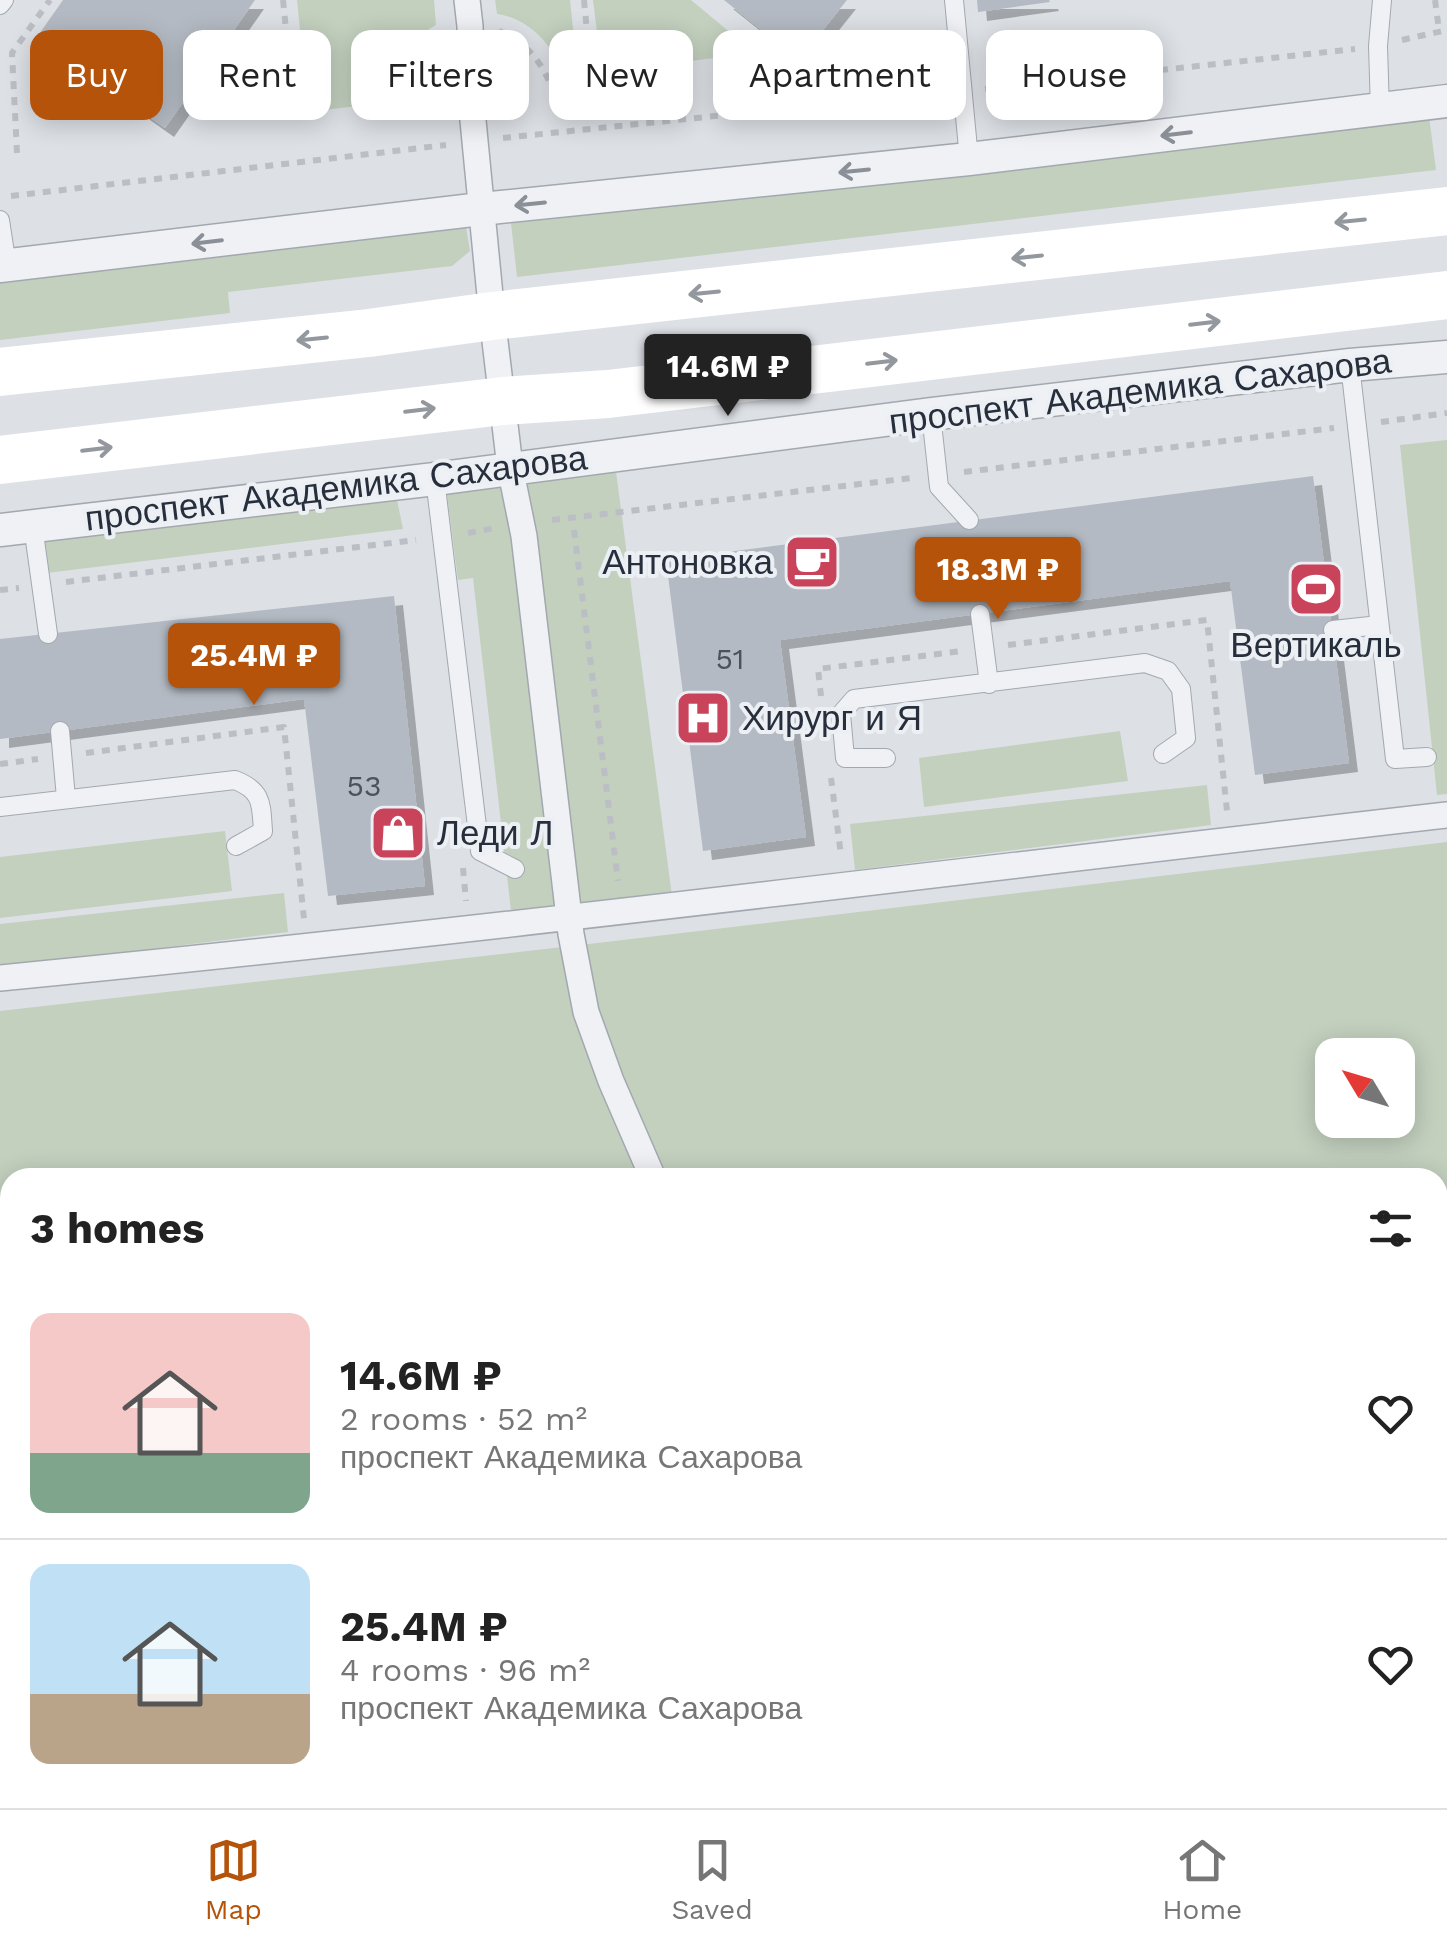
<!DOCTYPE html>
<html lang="en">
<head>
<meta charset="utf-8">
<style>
  :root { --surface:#fff; --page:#f2f2f2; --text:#222; --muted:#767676; --line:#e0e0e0; --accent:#b45309 }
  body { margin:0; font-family:"Work Sans",sans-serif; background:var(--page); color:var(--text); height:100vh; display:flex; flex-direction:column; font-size:38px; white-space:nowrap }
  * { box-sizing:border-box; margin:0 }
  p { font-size:32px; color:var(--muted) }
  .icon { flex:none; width:55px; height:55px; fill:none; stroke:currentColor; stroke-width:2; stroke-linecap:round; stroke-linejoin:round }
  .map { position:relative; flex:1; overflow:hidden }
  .side { position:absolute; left:0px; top:1168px; width:1448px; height:642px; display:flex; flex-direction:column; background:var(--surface); border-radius:30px 30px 0 0; box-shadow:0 5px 25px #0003 }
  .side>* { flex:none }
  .hud { position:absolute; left:30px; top:30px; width:1388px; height:90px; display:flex; gap:20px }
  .needle { width:65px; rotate:308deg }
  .buttons { position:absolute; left:1315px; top:1038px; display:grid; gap:20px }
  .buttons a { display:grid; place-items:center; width:100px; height:100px; border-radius:20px; background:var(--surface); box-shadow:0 5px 25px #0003; font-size:50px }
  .price { position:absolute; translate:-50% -85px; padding:0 22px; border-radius:10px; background:var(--accent); color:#fff; font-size:32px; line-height:65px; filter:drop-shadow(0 2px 5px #0008) }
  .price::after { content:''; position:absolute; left:50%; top:60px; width:30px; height:22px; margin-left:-15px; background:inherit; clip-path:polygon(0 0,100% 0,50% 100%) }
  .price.current { background:#222; color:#fff }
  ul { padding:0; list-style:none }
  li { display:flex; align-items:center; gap:30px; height:250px; padding:0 30px }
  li+li { border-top:2px solid var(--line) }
  li span { display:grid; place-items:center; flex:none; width:280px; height:200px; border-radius:20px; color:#555 }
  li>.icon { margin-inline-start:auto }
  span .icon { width:120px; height:120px; fill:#fffc; stroke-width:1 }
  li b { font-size:42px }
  h2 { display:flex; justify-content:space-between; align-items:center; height:120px; padding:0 30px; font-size:42px }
  .pill { padding:0 35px; border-radius:20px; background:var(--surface); box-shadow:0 5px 25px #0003; font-size:35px; line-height:90px }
  .pill.current { background:var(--accent); color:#fff }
  .dock { display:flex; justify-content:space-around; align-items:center; height:140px; border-top:2px solid var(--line); background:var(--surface); font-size:28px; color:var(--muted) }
  .dock a { display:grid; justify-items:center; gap:5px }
  .dock .current { color:var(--accent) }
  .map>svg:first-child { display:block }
</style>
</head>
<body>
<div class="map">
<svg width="1447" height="1808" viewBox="0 0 1447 1808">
  <defs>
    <filter id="shadow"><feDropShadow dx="9" dy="9" stdDeviation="0" flood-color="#0004"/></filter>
  </defs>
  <rect width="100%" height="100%" fill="#dde1e6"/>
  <!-- green -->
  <path fill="#c3d0be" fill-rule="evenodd" d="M297,0h137l2,25 -25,15 -19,34 -2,28 -82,10z
    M495,0h75l8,76 -12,-1c-15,-29 -34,-56 -69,-61z
    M593,0h98l64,53 -153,19z
    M1429,116l7,54 -919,107 -6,-54z
    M466,227l4,24 -18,15 -224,26 2,21 -230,27v-58z
    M1447,440v354l-10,1 -37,-350z
    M615,464l57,432 -160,24 -39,-342 -15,2 -12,-93z
    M396,495l7,34 -356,44 -6,-32z
    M1120,731l8,50 -204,26 -5,-49z
    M1207,785l4,40 -356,45 -5,-46z
    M225,831l7,60 -232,27v-61z
    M1447,842v966h-1447v-797l606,-69zM1332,1055h66v65h-66zM10,1178h1428v622h-1428z
    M284,893l4,39 -288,36v-44z"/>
  <!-- water -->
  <path fill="#99afc6" d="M0,1600l10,1v199h741l3,8h-754z"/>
  <!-- building -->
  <path fill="#b4bac3" filter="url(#shadow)" d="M63,0h192l-90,128 -128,-91z
    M724,0h123l-48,60z
    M977,0h72l1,2 -72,10z
    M1313,476l36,287 -94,12 -25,-194 -450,59 26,197 -103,14 -37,-291z
    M394,596l31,290 -97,10 -24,-197 -304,40v-100z"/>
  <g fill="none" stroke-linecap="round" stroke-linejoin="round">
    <!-- service casing -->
    <g stroke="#a3a8b0" stroke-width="20">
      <path id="service" d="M954,0l15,159
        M0,5l4,-5
        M1380,110l-2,-64 4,-46
        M0,220l7,46
        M1350,365l45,394 32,-2
        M931,414l8,73 30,33
        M435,479l45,372 35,18
        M33,526l15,108
        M980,614l9,70
        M1333,630l46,-5
        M60,731l6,67
        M886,758h-41l-4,-44 13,-15 291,-36 23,8 13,18 5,49 -23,16
        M0,807l235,-27c28,11 26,24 28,51l-27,15"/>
    </g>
    <!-- pedestrian casing -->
    <g stroke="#a3a8b0" stroke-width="28">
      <path id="pedestrian" d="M467,0l3,26 1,74 21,216 18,151 14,69 47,398 15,78 25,69 42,97
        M0,978c483,-47 965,-108 1447,-163
        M886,1800l3,8"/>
    </g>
    <!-- minor casing -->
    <g stroke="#a3a8b0" stroke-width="35">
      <path id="minor" d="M0,266l481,-57 488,-50 478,-58
        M0,530l435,-51 496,-65 419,-49 97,-8"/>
    </g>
    <!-- path -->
    <path stroke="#bbbfc5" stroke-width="6" stroke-dasharray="8 8" stroke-linecap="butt" d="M283,0l12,119
      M584,0l8,84
      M1435,0l4,30
      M499,31c27,12 43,30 53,58
      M1402,40l45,-10
      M985,89l370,-40
      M410,107c1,-30 5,-49 31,-68
      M503,138l435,-45
      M17,153l-5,-100 38,-53
      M11,196l435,-51
      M1381,422l66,-9
      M964,472l370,-44
      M552,520l360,-42
      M574,530l44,351
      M468,533l27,-5
      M66,582l350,-42
      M0,590l19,-2
      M1008,645l199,-25 20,191
      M821,696l-3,-27 143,-18
      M86,753l198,-26 20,192
      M0,764l38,-5
      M831,778l10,77
      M463,868l3,33
      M0,1263l10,1
      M0,1459l10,1
      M0,1533l10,1
      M1438,1545h9
      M802,1800l3,8
      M1266,1800l69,8"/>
    <!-- service -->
    <use href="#service" stroke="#eff1f5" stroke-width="18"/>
    <!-- pedestrian -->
    <use href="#pedestrian" stroke="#eff1f5" stroke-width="25"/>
    <!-- minor -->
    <use href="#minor" stroke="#eff1f5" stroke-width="32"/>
    <!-- secondary -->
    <path stroke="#fff" stroke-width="48" d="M0,372l369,-39 123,-17 955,-105
      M0,460l503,-59 105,-7 839,-99"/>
  </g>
  <!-- one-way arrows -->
  <defs><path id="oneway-shaft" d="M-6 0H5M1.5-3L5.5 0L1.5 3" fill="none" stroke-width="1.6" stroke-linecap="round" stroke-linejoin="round" transform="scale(2.5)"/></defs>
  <g stroke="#8b9098">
    <use href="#oneway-shaft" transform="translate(1176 134) rotate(173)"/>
    <use href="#oneway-shaft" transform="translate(854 171) rotate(174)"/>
    <use href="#oneway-shaft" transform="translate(530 204) rotate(174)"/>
    <use href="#oneway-shaft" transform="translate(207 242) rotate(173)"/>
  </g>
  <g stroke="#93979e">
    <use href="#oneway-shaft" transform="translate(1350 221) rotate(174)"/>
    <use href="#oneway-shaft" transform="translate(1027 257) rotate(174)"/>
    <use href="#oneway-shaft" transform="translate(704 293) rotate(174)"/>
    <use href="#oneway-shaft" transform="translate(1205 323) rotate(-7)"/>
    <use href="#oneway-shaft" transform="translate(312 339) rotate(174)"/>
    <use href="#oneway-shaft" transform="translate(882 362) rotate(-7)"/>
    <use href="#oneway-shaft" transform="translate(420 410) rotate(-7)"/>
    <use href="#oneway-shaft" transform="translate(97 449) rotate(-7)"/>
  </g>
  <!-- icons -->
  <defs>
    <g id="cafe-square" transform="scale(2.875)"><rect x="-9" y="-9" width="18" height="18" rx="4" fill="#c9445b" stroke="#ecf0f4"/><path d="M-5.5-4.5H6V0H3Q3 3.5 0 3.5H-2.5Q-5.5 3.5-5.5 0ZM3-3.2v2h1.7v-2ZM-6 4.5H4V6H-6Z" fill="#fff"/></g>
    <g id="stadium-square" transform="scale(2.875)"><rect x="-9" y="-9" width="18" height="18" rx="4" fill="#c9445b" stroke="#ecf0f4"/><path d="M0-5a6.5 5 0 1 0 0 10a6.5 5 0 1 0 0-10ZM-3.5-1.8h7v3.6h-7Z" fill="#fff"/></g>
    <g id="hospital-square" transform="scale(2.875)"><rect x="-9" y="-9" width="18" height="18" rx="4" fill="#c9445b" stroke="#ecf0f4"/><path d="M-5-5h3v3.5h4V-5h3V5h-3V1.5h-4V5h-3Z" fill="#fff"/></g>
    <g id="shop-square" transform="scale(2.875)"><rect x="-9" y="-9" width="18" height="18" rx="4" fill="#c9445b" stroke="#ecf0f4"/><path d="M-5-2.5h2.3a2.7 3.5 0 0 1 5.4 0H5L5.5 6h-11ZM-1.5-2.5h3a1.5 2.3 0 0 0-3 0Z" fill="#fff"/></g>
  </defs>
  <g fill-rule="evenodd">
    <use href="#cafe-square" x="812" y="562"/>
    <use href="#stadium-square" x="1316" y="589"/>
    <use href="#hospital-square" x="703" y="718"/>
    <use href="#shop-square" x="398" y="833"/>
  </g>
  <g text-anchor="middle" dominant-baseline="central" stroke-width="8" stroke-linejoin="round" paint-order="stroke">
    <!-- number labels -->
    <g font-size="30" fill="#4a525e">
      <text x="730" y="658">51</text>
      <text x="364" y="785">53</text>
    </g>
    <!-- street labels -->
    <g font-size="35" fill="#272f3c" stroke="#ecf0f4">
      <text transform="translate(1140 391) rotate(-7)">проспект Академика Сахарова</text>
      <text transform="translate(336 488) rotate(-7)">проспект Академика Сахарова</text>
    </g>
    <!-- poi labels -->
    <g font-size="35" fill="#272f3c" stroke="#ecf0f4" text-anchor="start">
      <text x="773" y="562" text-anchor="end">Антоновка</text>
      <text x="1316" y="645" text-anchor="middle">Вертикаль</text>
      <text x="742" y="718">Хирург и Я</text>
      <text x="437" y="833">Леди Л</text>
    </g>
  </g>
</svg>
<div class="buttons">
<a><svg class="needle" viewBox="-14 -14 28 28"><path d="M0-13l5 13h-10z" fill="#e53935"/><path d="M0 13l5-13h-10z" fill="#767676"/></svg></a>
</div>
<b class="price current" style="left:728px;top:419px">14.6M ₽</b>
<b class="price" style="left:998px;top:622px">18.3M ₽</b>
<b class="price" style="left:254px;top:708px">25.4M ₽</b>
<div class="hud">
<a class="pill current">Buy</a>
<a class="pill">Rent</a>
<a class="pill">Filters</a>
<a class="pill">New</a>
<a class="pill">Apartment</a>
<a class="pill">House</a>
</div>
<section class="side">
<h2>3 homes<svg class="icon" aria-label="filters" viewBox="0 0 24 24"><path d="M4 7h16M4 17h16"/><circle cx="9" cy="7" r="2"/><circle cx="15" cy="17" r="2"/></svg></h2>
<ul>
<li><span style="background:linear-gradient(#f6c9c9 70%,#7fa58c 0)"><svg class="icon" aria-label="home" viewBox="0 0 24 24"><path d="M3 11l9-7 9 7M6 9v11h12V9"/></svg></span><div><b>14.6M ₽</b><p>2 rooms · 52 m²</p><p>проспект Академика Сахарова</p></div><svg class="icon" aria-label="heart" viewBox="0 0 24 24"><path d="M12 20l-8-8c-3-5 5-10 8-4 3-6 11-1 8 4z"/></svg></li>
<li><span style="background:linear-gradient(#bfe0f5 65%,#b9a48a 0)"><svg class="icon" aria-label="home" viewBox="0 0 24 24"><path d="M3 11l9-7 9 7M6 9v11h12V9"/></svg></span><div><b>25.4M ₽</b><p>4 rooms · 96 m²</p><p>проспект Академика Сахарова</p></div><svg class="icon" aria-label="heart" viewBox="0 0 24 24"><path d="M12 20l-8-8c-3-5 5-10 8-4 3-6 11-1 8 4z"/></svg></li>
</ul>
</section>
</div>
<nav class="dock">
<a class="current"><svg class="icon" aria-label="map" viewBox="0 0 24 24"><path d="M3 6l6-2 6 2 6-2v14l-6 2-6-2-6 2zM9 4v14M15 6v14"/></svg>Map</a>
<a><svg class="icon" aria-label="saved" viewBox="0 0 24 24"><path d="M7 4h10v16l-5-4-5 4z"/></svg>Saved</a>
<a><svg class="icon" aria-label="home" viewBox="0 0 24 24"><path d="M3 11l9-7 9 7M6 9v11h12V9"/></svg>Home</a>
</nav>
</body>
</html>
